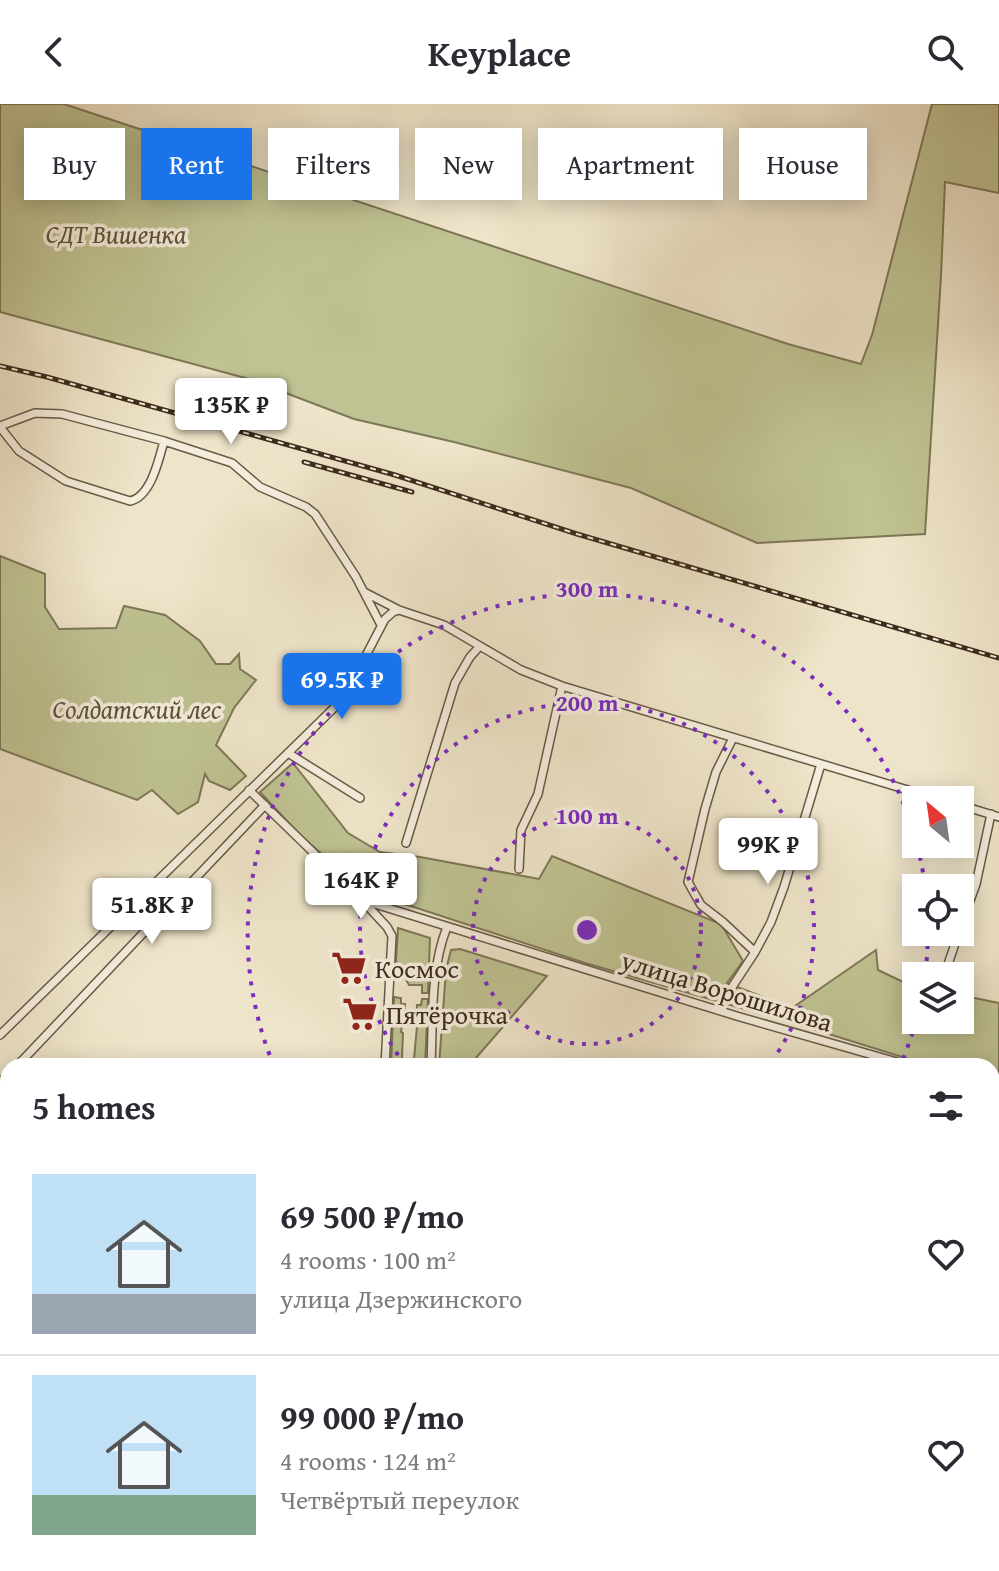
<!DOCTYPE html>
<html lang="en">
<head>
<meta charset="utf-8">
<style>
  :root { --surface:#fff; --page:#f7f7f7; --text:#2b2b33; --muted:#7c7c81; --line:#e1e1e2; --accent:#1a73e8 }
  body { margin:0; font-family:"Gentium Book Plus",serif; background:var(--page); color:var(--text); height:100vh; display:flex; flex-direction:column; font-size:30px; white-space:nowrap }
  * { box-sizing:border-box; margin:0 }
  p { font-size:26px; color:var(--muted) }
  .icon { flex:none; width:44px; height:44px; fill:none; stroke:currentColor; stroke-width:2; stroke-linecap:round; stroke-linejoin:round }
  .map { position:relative; flex:1; overflow:hidden }
  .drawer { position:absolute; left:0px; top:954px; width:1000px; height:514px; display:flex; flex-direction:column; background:var(--surface); border-radius:24px 24px 0 0; box-shadow:0 4px 20px #0003 }
  .drawer>* { flex:none }
  .top-card { position:absolute; left:24px; top:24px; width:952px; height:72px; display:flex; gap:16px }
  .needle { width:52px; rotate:331deg }
  .controls { position:absolute; left:902px; top:682px; display:grid; gap:16px }
  .controls a { display:grid; place-items:center; width:72px; height:72px; border-radius:0px; background:var(--surface); box-shadow:0 4px 20px #0003; font-size:40px }
  .price { position:absolute; translate:-50% -68px; padding:0 18px; border-radius:8px; background:#fff; color:#222; font-size:26px; line-height:52px; filter:drop-shadow(0 2px 4px #0008) }
  .price::after { content:''; position:absolute; left:50%; top:48px; width:24px; height:18px; margin-left:-12px; background:inherit; clip-path:polygon(0 0,100% 0,50% 100%) }
  .price.on { background:var(--accent); color:#fff }
  ul { padding:0; list-style:none }
  li { display:flex; align-items:center; gap:24px; height:200px; padding:0 32px }
  li+li { border-top:2px solid var(--line) }
  li span { display:grid; place-items:center; flex:none; width:224px; height:160px; border-radius:0px; color:#555 }
  li>.icon { margin-inline-start:auto }
  span .icon { width:96px; height:96px; fill:#fffc; stroke-width:1 }
  li b { font-size:34px }
  h2 { display:flex; justify-content:space-between; align-items:center; height:96px; padding:0 32px; font-size:34px }
  .tag { padding:0 28px; border-radius:0px; background:var(--surface); box-shadow:0 4px 20px #0003; font-size:28px; line-height:72px }
  .tag.on { background:var(--accent); color:#fff }
  header { display:flex; justify-content:space-between; align-items:center; height:104px; padding:0 32px; background:var(--surface); font-size:36px; font-weight:700 }
  .map>svg:first-child { display:block }
</style>
</head>
<body>
<header><svg class="icon" aria-label="back" viewBox="0 0 24 24"><path d="M15 5l-7 7 7 7"/></svg>Keyplace<svg class="icon" aria-label="search" viewBox="0 0 24 24"><circle cx="10" cy="10" r="6"/><path d="M15 15l6 6"/></svg></header>
<div class="map">
<svg width="999" height="1467" viewBox="0 0 999 1467">
  <rect width="100%" height="100%" fill="#eee4c9"/>
  <filter id="stains"><feTurbulence type="fractalNoise" baseFrequency=".0025" numOctaves="4"/><feColorMatrix values="0 0 0 0 .2 0 0 0 0 .09 0 0 0 0 .02 0 0 0 .5 -.17"/></filter>
  <radialGradient id="worn" r=".72"><stop offset=".6" stop-color="#630" stop-opacity="0"/><stop offset="1" stop-color="#630" stop-opacity=".3"/></radialGradient>
  <!-- green -->
  <path fill="#bfc292" stroke="#7e7757" stroke-width="2" d="M0,0h64l724,240 73,20 11,-29 60,-231h67v89l-54,-11 -4,94 -16,258 -168,9 -126,-55 -177,-46 -100,-23 -105,-40 -249,-67z
    M0,452l45,18v33l14,22 57,-1 8,-22 41,9 35,26 16,23h14l9,-10 1,15 16,11 -22,28 -18,37 30,31 -16,14 -21,-9 -4,-7 -7,28 -20,12 -26,-24 -15,10 -137,-51z
    M293,659l55,70 32,19 40,5 119,22 13,-23 169,68 22,37 -16,22 65,25 84,-58 2,20 25,12 13,3v35h44v-25l39,8v84l-7,-2v-19h-61l-131,-41 -215,-62 -223,-73 -64,-57 -38,-41z
    M398,824l32,10 -2,55h-6v-8h-13l-13,-24z
    M460,845l87,27 -78,90h-30l7,-96 5,-20z
    M394,893l7,1v6h4l-1,21h-2l-1,7 2,1 -1,25 -5,5 2,3h-8z
    M422,895h6l-3,67h-9l2,-2 -4,-5 3,-33 -1,-1 1,-20h4z"/>
  <g fill="none" stroke-linecap="round" stroke-linejoin="round">
    <!-- minor casing -->
    <g stroke="#685a47" stroke-width="10">
      <path id="minor" d="M0,322l35,-13 27,1 102,27 68,22 28,24 46,20 9,7 41,63 25,48
        M0,323l19,24 47,30 64,20c21,-4 29,-42 34,-60
        M364,488l35,18 45,15 77,45 41,16 379,114
        M733,634l-17,34 -11,37 -17,73 13,23 22,17 32,30
        M288,649l72,45
        M249,686l108,105 18,9 365,113 171,49
        M960,701l39,12
        M406,739l49,-160 15,-26 9,-10
        M519,765l2,-39 17,-36 24,-108
        M362,796l25,27 5,9 -7,130
        M960,824l16,-44 15,-70
        M944,872l15,-44
        M717,906l38,-58 16,-30 13,-35 37,-123
        M0,931l340,-333 9,-14 36,-69 8,-7 6,-2
        M17,962l248,-261
        M431,962c2,-46 -1,-96 16,-139
        M0,979l8,-8
        M992,987l7,2
        M992,1459h7
        M610,1467v-7
        M722,1467v-7"/>
    </g>
    <!-- primary casing -->
    <g stroke="#3c2c1c" stroke-width="14">
      <path id="primary" d="M0,1464l452,3"/>
    </g>
    <!-- minor -->
    <use href="#minor" stroke="#f4eddc" stroke-width="7"/>
    <!-- primary -->
    <use href="#primary" stroke="#eee4c9" stroke-width="11"/>
    <!-- rail casing -->
    <g stroke="#3c2c1c" stroke-width="5">
      <path id="rail" d="M0,262l47,11 348,98 182,59 422,124
        M304,358l108,30"/>
    </g>
    <!-- rail -->
    <use href="#rail" stroke="#f4eddc" stroke-width="2" stroke-dasharray="6" stroke-linecap="butt"/>
  </g>
  <!-- distance rings -->
  <g fill="none" stroke="#7b2cbf" stroke-width="4" stroke-dasharray="4 8">
    <circle cx="587" cy="826" r="114"/>
    <path d="M405 961A227 227 0 1 1 769 961"/>
    <path d="M928 829A341 341 0 0 1 925 871M916 917A341 341 0 0 1 900 962M274 962A341 341 0 1 1 916 735M917 741A341 341 0 0 1 925 781"/>
  </g>
  <!-- icons -->
  <defs>
    <g id="supermarket-bare" transform="scale(2.76)"><path d="M-6-5.5h2.5l.6 2H6L4.5 2H-2.5L-4.4-4H-6ZM-1.5 3.2a1.3 1.3 0 1 0 .1 0ZM3 3.2a1.3 1.3 0 1 0 .1 0Z" fill="#8f2418" stroke="#f4eddc" stroke-width="2.5" paint-order="stroke"/></g>
  </defs>
  <g fill-rule="evenodd">
    <use href="#supermarket-bare" x="349" y="864"/>
    <use href="#supermarket-bare" x="360" y="910"/>
  </g>
  <g text-anchor="middle" dominant-baseline="central" stroke-width="7" stroke-linejoin="round" paint-order="stroke">
    <!-- park labels -->
    <g font-size="26" font-style="italic" fill="#5d523a" stroke="#f4eddc">
      <text x="116" y="129">СДТ Вишенка</text>
      <text x="137" y="604">Солдатский лес</text>
    </g>
    <!-- poi labels -->
    <g font-size="26" fill="#3c2c1c" stroke="#f4eddc" text-anchor="start">
      <text x="375" y="864">Космос</text>
      <text x="386" y="910">Пятёрочка</text>
    </g>
    <!-- street labels -->
    <g font-size="26" fill="#3c2c1c" stroke="#f4eddc">
      <text transform="translate(727 887) rotate(17)">улица Ворошилова</text>
    </g>
  </g>
  <circle cx="587" cy="826" r="12" fill="#7b2cbf" stroke="#f4eddc" stroke-width="4"/>
  <g font-size="24" text-anchor="middle" font-weight="bold" fill="#7b2cbf" stroke="#f4eddc" stroke-width="7" stroke-linejoin="round" paint-order="stroke">
    <text x="587" y="493">300 m</text>
    <text x="587" y="607">200 m</text>
    <text x="587" y="720">100 m</text>
  </g>
  <rect width="100%" height="100%" filter="url(#stains)"/>
  <rect width="100%" height="100%" fill="url(#worn)"/>
</svg>
<div class="controls">
<a><svg class="needle" viewBox="-14 -14 28 28"><path d="M0-13l5 13h-10z" fill="#e53935"/><path d="M0 13l5-13h-10z" fill="#7c7c81"/></svg></a>
<a><svg class="icon" aria-label="locate" viewBox="0 0 24 24"><circle cx="12" cy="12" r="6"/><path d="M12 2v4M12 18v4M2 12h4M18 12h4"/></svg></a>
<a><svg class="icon" aria-label="layers" viewBox="0 0 24 24"><path d="M12 4l9 5-9 5-9-5zM3 14l9 5 9-5"/></svg></a>
</div>
<b class="price" style="left:231px;top:342px">135K ₽</b>
<b class="price on" style="left:342px;top:617px">69.5K ₽</b>
<b class="price" style="left:768px;top:782px">99K ₽</b>
<b class="price" style="left:361px;top:817px">164K ₽</b>
<b class="price" style="left:152px;top:842px">51.8K ₽</b>
<div class="top-card">
<a class="tag">Buy</a>
<a class="tag on">Rent</a>
<a class="tag">Filters</a>
<a class="tag">New</a>
<a class="tag">Apartment</a>
<a class="tag">House</a>
</div>
<section class="drawer">
<h2>5 homes<svg class="icon" aria-label="filters" viewBox="0 0 24 24"><path d="M4 7h16M4 17h16"/><circle cx="9" cy="7" r="2"/><circle cx="15" cy="17" r="2"/></svg></h2>
<ul>
<li><span style="background:linear-gradient(#bfe0f5 75%,#9aa5b1 0)"><svg class="icon" aria-label="home" viewBox="0 0 24 24"><path d="M3 11l9-7 9 7M6 9v11h12V9"/></svg></span><div><b>69 500 ₽/mo</b><p>4 rooms · 100 m²</p><p>улица Дзержинского</p></div><svg class="icon" aria-label="heart" viewBox="0 0 24 24"><path d="M12 20l-8-8c-3-5 5-10 8-4 3-6 11-1 8 4z"/></svg></li>
<li><span style="background:linear-gradient(#bfe0f5 75%,#7fa58c 0)"><svg class="icon" aria-label="home" viewBox="0 0 24 24"><path d="M3 11l9-7 9 7M6 9v11h12V9"/></svg></span><div><b>99 000 ₽/mo</b><p>4 rooms · 124 m²</p><p>Четвёртый переулок</p></div><svg class="icon" aria-label="heart" viewBox="0 0 24 24"><path d="M12 20l-8-8c-3-5 5-10 8-4 3-6 11-1 8 4z"/></svg></li>
</ul>
</section>
</div>
</body>
</html>
